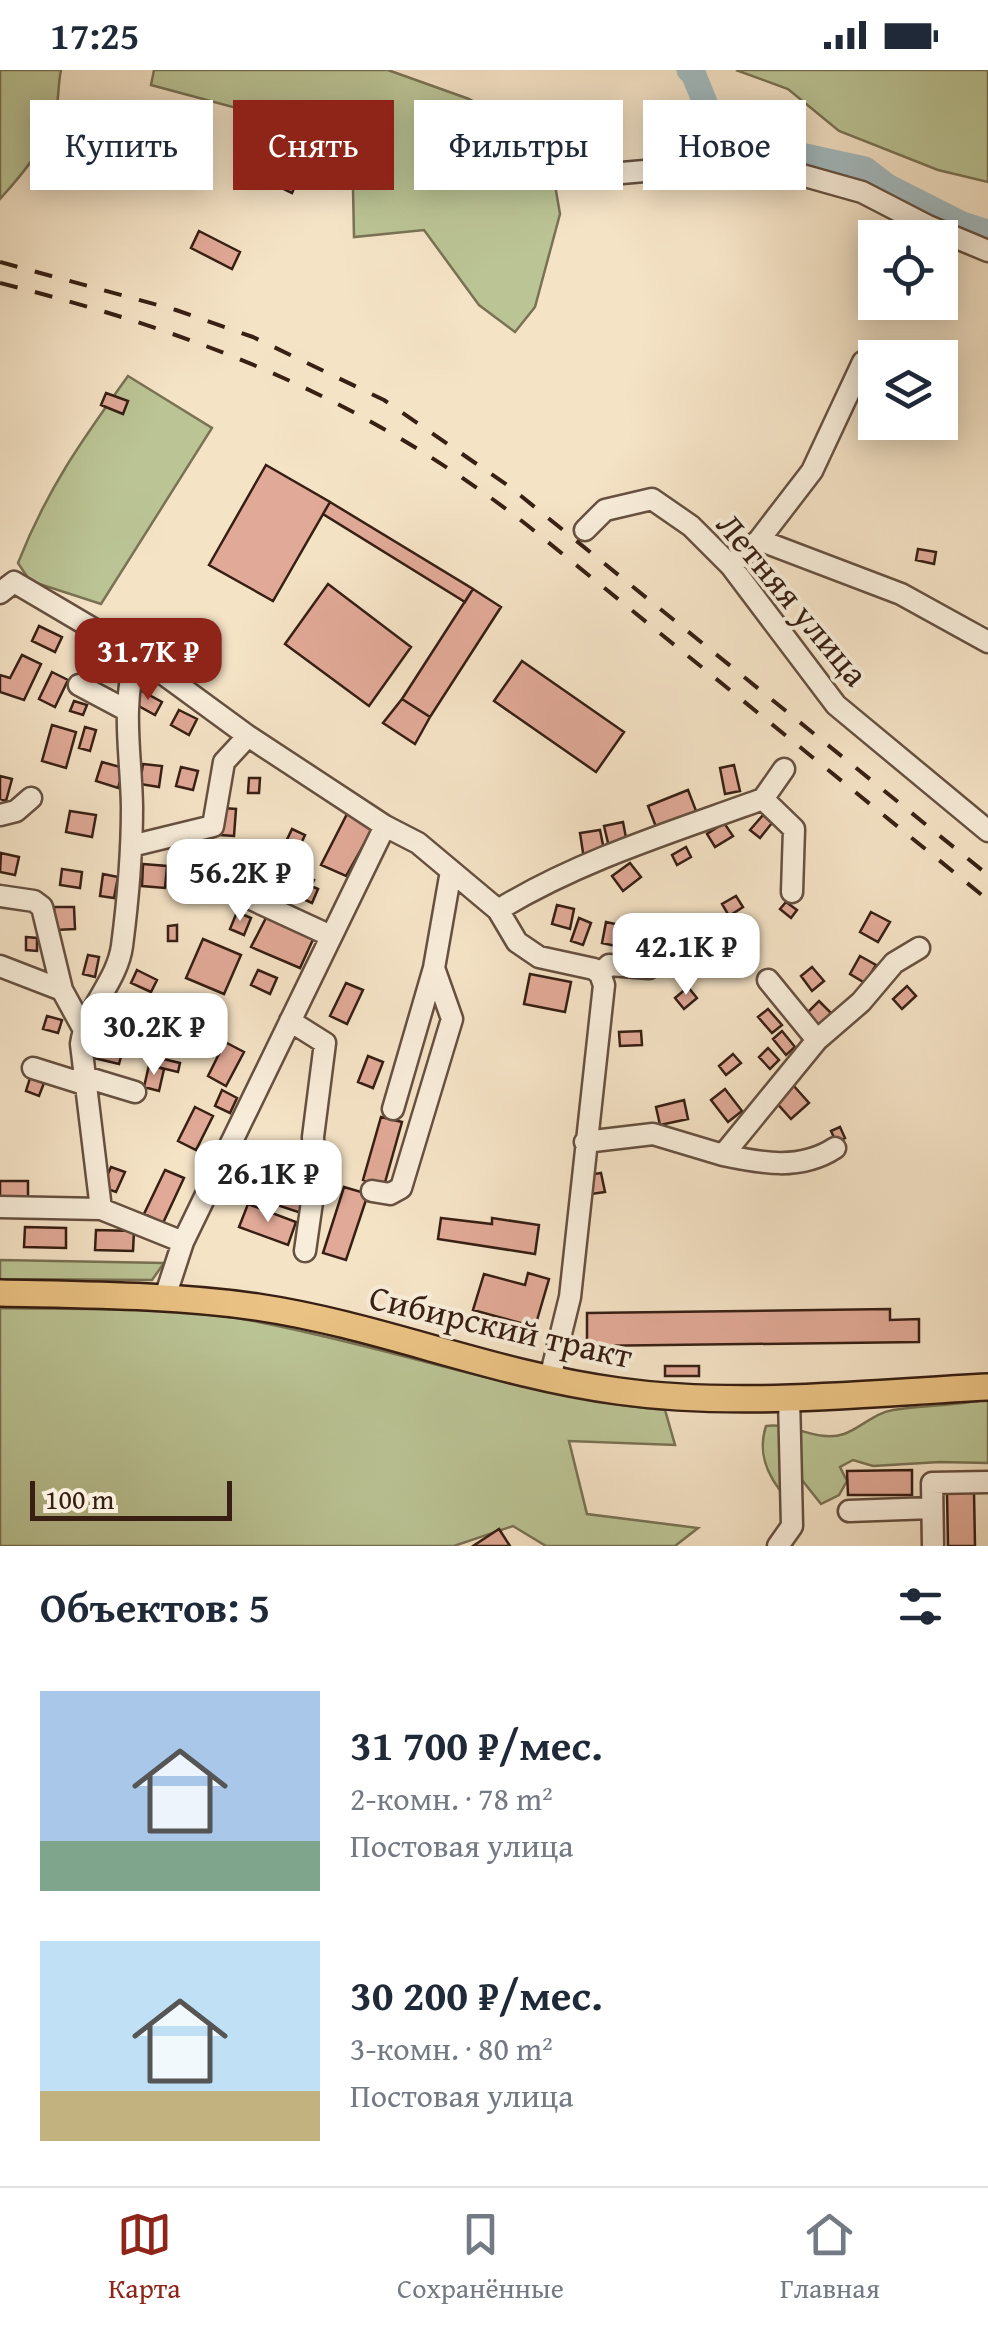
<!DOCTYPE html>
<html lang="ru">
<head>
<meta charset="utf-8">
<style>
  :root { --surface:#fff; --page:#f6f6f7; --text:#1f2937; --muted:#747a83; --line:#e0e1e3; --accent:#8f2418 }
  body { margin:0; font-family:"Gentium Book Plus",serif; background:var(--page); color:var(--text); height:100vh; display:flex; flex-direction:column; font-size:38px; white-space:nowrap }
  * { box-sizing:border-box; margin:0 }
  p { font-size:32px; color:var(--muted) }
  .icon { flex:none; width:55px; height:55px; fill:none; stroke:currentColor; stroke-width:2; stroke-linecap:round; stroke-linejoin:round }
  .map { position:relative; height:1476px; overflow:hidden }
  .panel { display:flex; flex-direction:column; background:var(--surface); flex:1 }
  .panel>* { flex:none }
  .banner { position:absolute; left:30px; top:30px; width:930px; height:90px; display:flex; gap:20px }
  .tools { position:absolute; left:858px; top:150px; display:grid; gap:20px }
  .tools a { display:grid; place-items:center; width:100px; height:100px; border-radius:0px; background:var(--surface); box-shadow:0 5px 25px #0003; font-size:50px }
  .scale { position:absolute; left:30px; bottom:25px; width:202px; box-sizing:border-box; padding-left:10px; border:5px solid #371f13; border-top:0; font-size:28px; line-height:35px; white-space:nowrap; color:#371f13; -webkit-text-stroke:8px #f8edda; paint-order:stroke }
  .price { position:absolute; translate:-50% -85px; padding:0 22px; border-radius:20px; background:#fff; color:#222; font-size:32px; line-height:65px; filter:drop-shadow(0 2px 5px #0008) }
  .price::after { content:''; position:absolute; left:50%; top:60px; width:30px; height:22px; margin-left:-15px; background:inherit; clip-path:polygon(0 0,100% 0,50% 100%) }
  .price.current { background:var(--accent); color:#fff }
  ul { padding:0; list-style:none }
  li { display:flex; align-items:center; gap:30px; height:250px; padding:0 40px }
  li span { display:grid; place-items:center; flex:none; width:280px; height:200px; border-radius:0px; color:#555 }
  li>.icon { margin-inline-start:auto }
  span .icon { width:120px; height:120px; fill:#fffc; stroke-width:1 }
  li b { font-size:42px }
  h2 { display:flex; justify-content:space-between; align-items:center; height:120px; padding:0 40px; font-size:42px }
  .chip { padding:0 35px; border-radius:0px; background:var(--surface); box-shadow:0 5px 25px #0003; font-size:35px; line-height:90px }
  .chip.current { background:var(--accent); color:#fff }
  .status { display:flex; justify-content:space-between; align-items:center; height:70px; padding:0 50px; background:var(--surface); direction:ltr }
  .status svg { height:28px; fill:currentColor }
  .dock { display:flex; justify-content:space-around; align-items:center; height:140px; border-top:2px solid var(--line); background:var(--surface); font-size:28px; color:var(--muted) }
  .dock a { display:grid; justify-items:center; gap:5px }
  .dock .current { color:var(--accent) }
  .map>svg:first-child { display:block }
</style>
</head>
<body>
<div class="status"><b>17:25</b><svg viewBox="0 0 49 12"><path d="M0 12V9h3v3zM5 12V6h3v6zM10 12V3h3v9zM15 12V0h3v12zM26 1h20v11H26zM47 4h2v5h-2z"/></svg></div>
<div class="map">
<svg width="988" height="1476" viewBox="0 0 988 1476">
  <rect width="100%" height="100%" fill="#f5e3c6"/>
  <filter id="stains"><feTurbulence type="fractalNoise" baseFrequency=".002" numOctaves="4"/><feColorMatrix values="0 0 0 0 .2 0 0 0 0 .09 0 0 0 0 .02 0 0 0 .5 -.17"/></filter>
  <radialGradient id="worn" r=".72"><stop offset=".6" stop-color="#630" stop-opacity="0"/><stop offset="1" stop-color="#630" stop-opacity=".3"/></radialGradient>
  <!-- green -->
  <path fill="#bbc495" stroke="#797254" stroke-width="2.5" d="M0,0h61c-3,14 -2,27 -5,40 -4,30 -36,67 -56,89z
    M154,0h234l81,29 79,45 12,70 -25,93 -20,25 -36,-27 -55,-75 -70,7 -2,-98 -201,-54z
    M736,0h252v112l-50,-12 -99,-39 -51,-42z
    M128,306l84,52 -111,176 -71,-23 -12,-18c29,-74 64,-123 110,-187z
    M0,1190l164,3 -12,17 -152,-1z
    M0,1238c85,2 174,-3 258,14 136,26 268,75 407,88l10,35 -106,-4 18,73 111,14 -23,18h-129l-33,-20 -59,20h-454z
    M988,1329v64l-48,-1 -67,4 -20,-6 -13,7 7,14 -8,14 -18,9 -23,-29 -19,14c-14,-19 -21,-39 -13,-63 26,-4 51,17 78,8 17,-6 30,-21 49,-24 32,-5 63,-4 95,-11z"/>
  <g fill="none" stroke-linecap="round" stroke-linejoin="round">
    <!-- river -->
    <path stroke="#a3bbc1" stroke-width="25" d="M689,0l4,3 26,64 146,32 22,17 75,38 26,8"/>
  </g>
  <!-- building -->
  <path fill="#e1a997" stroke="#371f13" stroke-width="2.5" d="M280,100l18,9 -6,14 -19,-9z
    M199,161l41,21 -8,17 -41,-21z
    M106,323l22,8 -5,13 -22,-9z
    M266,395l64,37 -57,99 -64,-36z
    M330,432l143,87 -8,13 -142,-88z
    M918,479l18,3 -2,12 -18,-4z
    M328,514l83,63 -42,59 -84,-62z
    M473,519l28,18 -71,110 -28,-18z
    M39,556l23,11 -7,15 -23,-11z
    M22,585l19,9 -17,36 -24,-8v-17l10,3z
    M111,586l12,5 -9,19 -12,-6z
    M522,591l102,71 -28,40 -102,-71z
    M52,602l16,8 -13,27 -16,-8z
    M140,620l22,12 -7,13 -20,-11z
    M402,629l28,18 -15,27 -32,-21z
    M74,631l13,4 -4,10 -13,-4z
    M179,640l18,9 -8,16 -18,-10z
    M52,655l24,7 -10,36 -24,-7z
    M85,657l11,3 -6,21 -11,-3z
    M102,692l22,6 -6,20 -22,-7z
    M143,694l19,2 -3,21 -19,-3z
    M734,695l6,26 -15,3 -5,-26z
    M181,697l17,4 -5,19 -17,-4z
    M0,706l12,3 -6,22 -6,-2z
    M249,708h11l-1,15h-11z
    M688,720l10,26 -40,16 -10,-26z
    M223,738l13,1 -2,27 -14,-1z
    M70,741l26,4 -4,22 -26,-5z
    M347,744l26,14 -27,48 -25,-11z
    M763,745l9,8 -12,15 -10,-8z
    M623,752l4,21 -18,4 -5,-21z
    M724,753l9,13 -18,11 -8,-13z
    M292,759l13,6 -8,17 -13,-6z
    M600,760l5,25 -21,4 -4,-26z
    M686,777l5,10 -14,8 -5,-10z
    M1,783l18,4 -4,18 -15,-3z
    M214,783l16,1 -2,20 -16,-1z
    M630,793l11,14 -18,14 -11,-15z
    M143,794l24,2 -2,22 -23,-2z
    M62,799l20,3 -2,16 -20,-3z
    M299,803l15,7 -3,6 7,3 -6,14 -22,-10z
    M103,804l15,3 -4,21 -14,-2z
    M736,826l7,11 -14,9 -7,-12z
    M786,832l11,8 -6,8 -11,-9z
    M557,835l17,4 -4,20 -18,-5z
    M54,837h20l1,22 -20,1z
    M237,842l14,6 -7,17 -14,-6z
    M269,842l47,21 -16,35 -49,-21z
    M871,842l19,10 -12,20 -18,-10z
    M579,848l12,5 -8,22 -12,-4z
    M606,852l23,5 -4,21 -23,-5z
    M177,855v16h-9v-15z
    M26,867l11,1v13l-11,-1z
    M203,869l38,16 -17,39 -38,-16z
    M696,875l9,8 -16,16 -8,-10z
    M88,885l11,2 -4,20 -12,-3z
    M860,886l16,9 -11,18 -15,-9z
    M812,897l12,14 -12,10 -11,-15z
    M137,900l20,10 -6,12 -20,-9z
    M258,900l19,8 -7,16 -19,-9z
    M530,904l41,8 -6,30 -41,-8z
    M346,913l17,7 -16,34 -17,-8z
    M907,916l9,10 -14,13 -9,-10z
    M688,917l9,11 -13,11 -9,-11z
    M819,931l13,13 -14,14 -13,-13z
    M768,939l14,16 -10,8 -14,-16z
    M47,946l15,4 -4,13 -15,-4z
    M166,954l16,4 -4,13 -15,-5z
    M98,956l29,8 -8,30 -29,-7z
    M641,961l1,14 -22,1 -1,-14z
    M782,961l13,16 -9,8 -13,-16z
    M225,972l19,10 -18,34 -18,-10z
    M768,978l11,12 -9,9 -11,-12z
    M733,984l8,9 -15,12 -7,-9z
    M151,986l29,7 -2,9 -29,-7z
    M368,986l15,6 -10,26 -15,-6z
    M149,995l15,4 -5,22 -15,-4z
    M30,1008l14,5 -5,13 -13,-5z
    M793,1015l16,18 -18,16 -16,-18z
    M725,1019l17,22 -14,11 -17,-22z
    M222,1020l15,8 -7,15 -15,-7z
    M684,1030l4,19 -28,6 -4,-18z
    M195,1037l18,9 -17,34 -18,-9z
    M381,1047l21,5 -18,64 -21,-6z
    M840,1057l5,11 -9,4 -5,-11z
    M283,1075l28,9 -7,23 -28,-9z
    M111,1097l14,5 -9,20 -14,-5z
    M165,1100l19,8 -21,45 -19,-9z
    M601,1103l4,19 -14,2 -3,-19z
    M263,1105l48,16 -7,23 -48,-16z
    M0,1111h28v18h-28z
    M344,1117l24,7 -22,66 -23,-7z
    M248,1134l48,18 -8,23 -49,-18z
    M441,1148l51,6v-6l47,7 -4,29 -97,-15z
    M25,1157l41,1v20l-42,-1z
    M96,1160l38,1 -1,20 -38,-1z
    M528,1203l21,6 -14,48 -62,-17 11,-36 41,11z
    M890,1239v11l29,-1v23l-332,4v-33z
    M665,1296h34v10h-34z
    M912,1400v25h-64l-1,-24z
    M974,1422l1,54h-27l-1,-53z
    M499,1459l11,17h-37z"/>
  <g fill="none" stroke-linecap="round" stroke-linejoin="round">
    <!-- minor casing -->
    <g stroke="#665040" stroke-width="25">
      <path id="minor" d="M576,107l160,-14 55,9 71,20 66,34 60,25
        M585,460l20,-20 47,-11 39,27 40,40 105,139 152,126
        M759,470l53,-69 51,-109
        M731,496l28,-26 142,54 87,48
        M0,523l14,-11 122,72 112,82 137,90 33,17 80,67 19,32 22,15 55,12 6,5
        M79,615l47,25
        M784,699l-21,30 31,30 -2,63
        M0,745l16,-4 15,-13
        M131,776l82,-20 11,-64 24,-26
        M246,788l5,41 80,37
        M0,826l34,5 8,6 20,83 22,40
        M498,840c82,-50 174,-78 265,-111
        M0,896l62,24
        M600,904l9,-9 40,3
        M768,910l49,60
        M290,951l35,22 -12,94 2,44 -10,70
        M33,998l51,16
        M82,1006l53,16
        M393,1039l41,-141
        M585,1072l68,-8 70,21 94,-115 44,-38 33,-39 25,-15
        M723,1085c38,8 77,16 112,-7
        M372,1121l18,3 11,-6 51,-169 -18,-51 17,-97
        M0,1137l101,2 82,33
        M101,1139l-20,-165c5,-36 36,-62 41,-98 6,-46 10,-93 10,-139 -1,-56 -11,-96 4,-153
        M165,1227l18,-55 202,-416
        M550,1308l20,-81 34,-312 -4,-11
        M849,1441l83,-3
        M778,1476l14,-20 -3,-129
        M933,1476l-1,-63 56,-1"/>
    </g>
    <!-- major casing -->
    <g stroke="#371f13" stroke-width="30">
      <path id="major" d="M0,1223c86,2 172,2 257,14 122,18 238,68 361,84 122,17 248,2 370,-4"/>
    </g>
    <!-- minor -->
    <use href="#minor" stroke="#f8edda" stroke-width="20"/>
    <!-- major -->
    <use href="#major" stroke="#eac283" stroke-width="25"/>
    <!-- rail -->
    <path stroke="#371f13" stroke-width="4" stroke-dasharray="18 18" stroke-linecap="butt" d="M0,192l176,48 77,27 131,63 126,87 478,388
      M0,213c199,50 364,115 527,242l461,375"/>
  </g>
  <g text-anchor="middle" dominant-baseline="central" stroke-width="8" stroke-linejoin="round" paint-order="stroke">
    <!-- street labels -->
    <g font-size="35" fill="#371f13" stroke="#f8edda">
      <text transform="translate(793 529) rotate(50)">Летняя улица</text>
      <text transform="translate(501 1256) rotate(13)">Сибирский тракт</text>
    </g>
  </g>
  <rect width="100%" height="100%" filter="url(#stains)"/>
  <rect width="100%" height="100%" fill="url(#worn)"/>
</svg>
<div class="tools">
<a><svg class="icon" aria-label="locate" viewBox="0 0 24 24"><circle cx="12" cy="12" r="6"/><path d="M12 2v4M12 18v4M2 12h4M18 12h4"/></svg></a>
<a><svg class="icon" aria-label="layers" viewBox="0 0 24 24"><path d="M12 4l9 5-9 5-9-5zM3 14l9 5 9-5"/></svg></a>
</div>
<div class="scale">100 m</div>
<b class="price current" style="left:148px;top:633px">31.7K ₽</b>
<b class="price" style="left:240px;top:854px">56.2K ₽</b>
<b class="price" style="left:686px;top:928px">42.1K ₽</b>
<b class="price" style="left:154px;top:1008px">30.2K ₽</b>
<b class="price" style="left:268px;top:1155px">26.1K ₽</b>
<div class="banner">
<a class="chip">Купить</a>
<a class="chip current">Снять</a>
<a class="chip">Фильтры</a>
<a class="chip">Новое</a>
</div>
</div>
<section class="panel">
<h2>Объектов: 5<svg class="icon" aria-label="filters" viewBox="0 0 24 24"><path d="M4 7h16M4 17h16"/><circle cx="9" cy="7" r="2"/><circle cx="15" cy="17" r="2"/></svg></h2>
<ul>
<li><span style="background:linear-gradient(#a9c7e8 75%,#7fa58c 0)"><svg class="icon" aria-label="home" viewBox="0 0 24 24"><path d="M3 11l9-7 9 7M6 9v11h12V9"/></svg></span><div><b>31 700 ₽/мес.</b><p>2-комн. · 78 m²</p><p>Постовая улица</p></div></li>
<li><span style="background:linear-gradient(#bfe0f5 75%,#c2b280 0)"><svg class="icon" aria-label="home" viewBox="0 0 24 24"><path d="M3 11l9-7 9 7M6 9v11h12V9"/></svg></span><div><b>30 200 ₽/мес.</b><p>3-комн. · 80 m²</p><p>Постовая улица</p></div></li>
</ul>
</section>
<nav class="dock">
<a class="current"><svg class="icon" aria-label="map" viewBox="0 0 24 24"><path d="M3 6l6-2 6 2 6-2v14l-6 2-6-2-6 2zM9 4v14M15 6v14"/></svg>Карта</a>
<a><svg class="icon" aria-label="saved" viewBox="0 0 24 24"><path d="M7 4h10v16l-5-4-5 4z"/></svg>Сохранённые</a>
<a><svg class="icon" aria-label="home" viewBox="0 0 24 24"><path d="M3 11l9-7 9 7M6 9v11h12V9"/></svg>Главная</a>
</nav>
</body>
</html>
